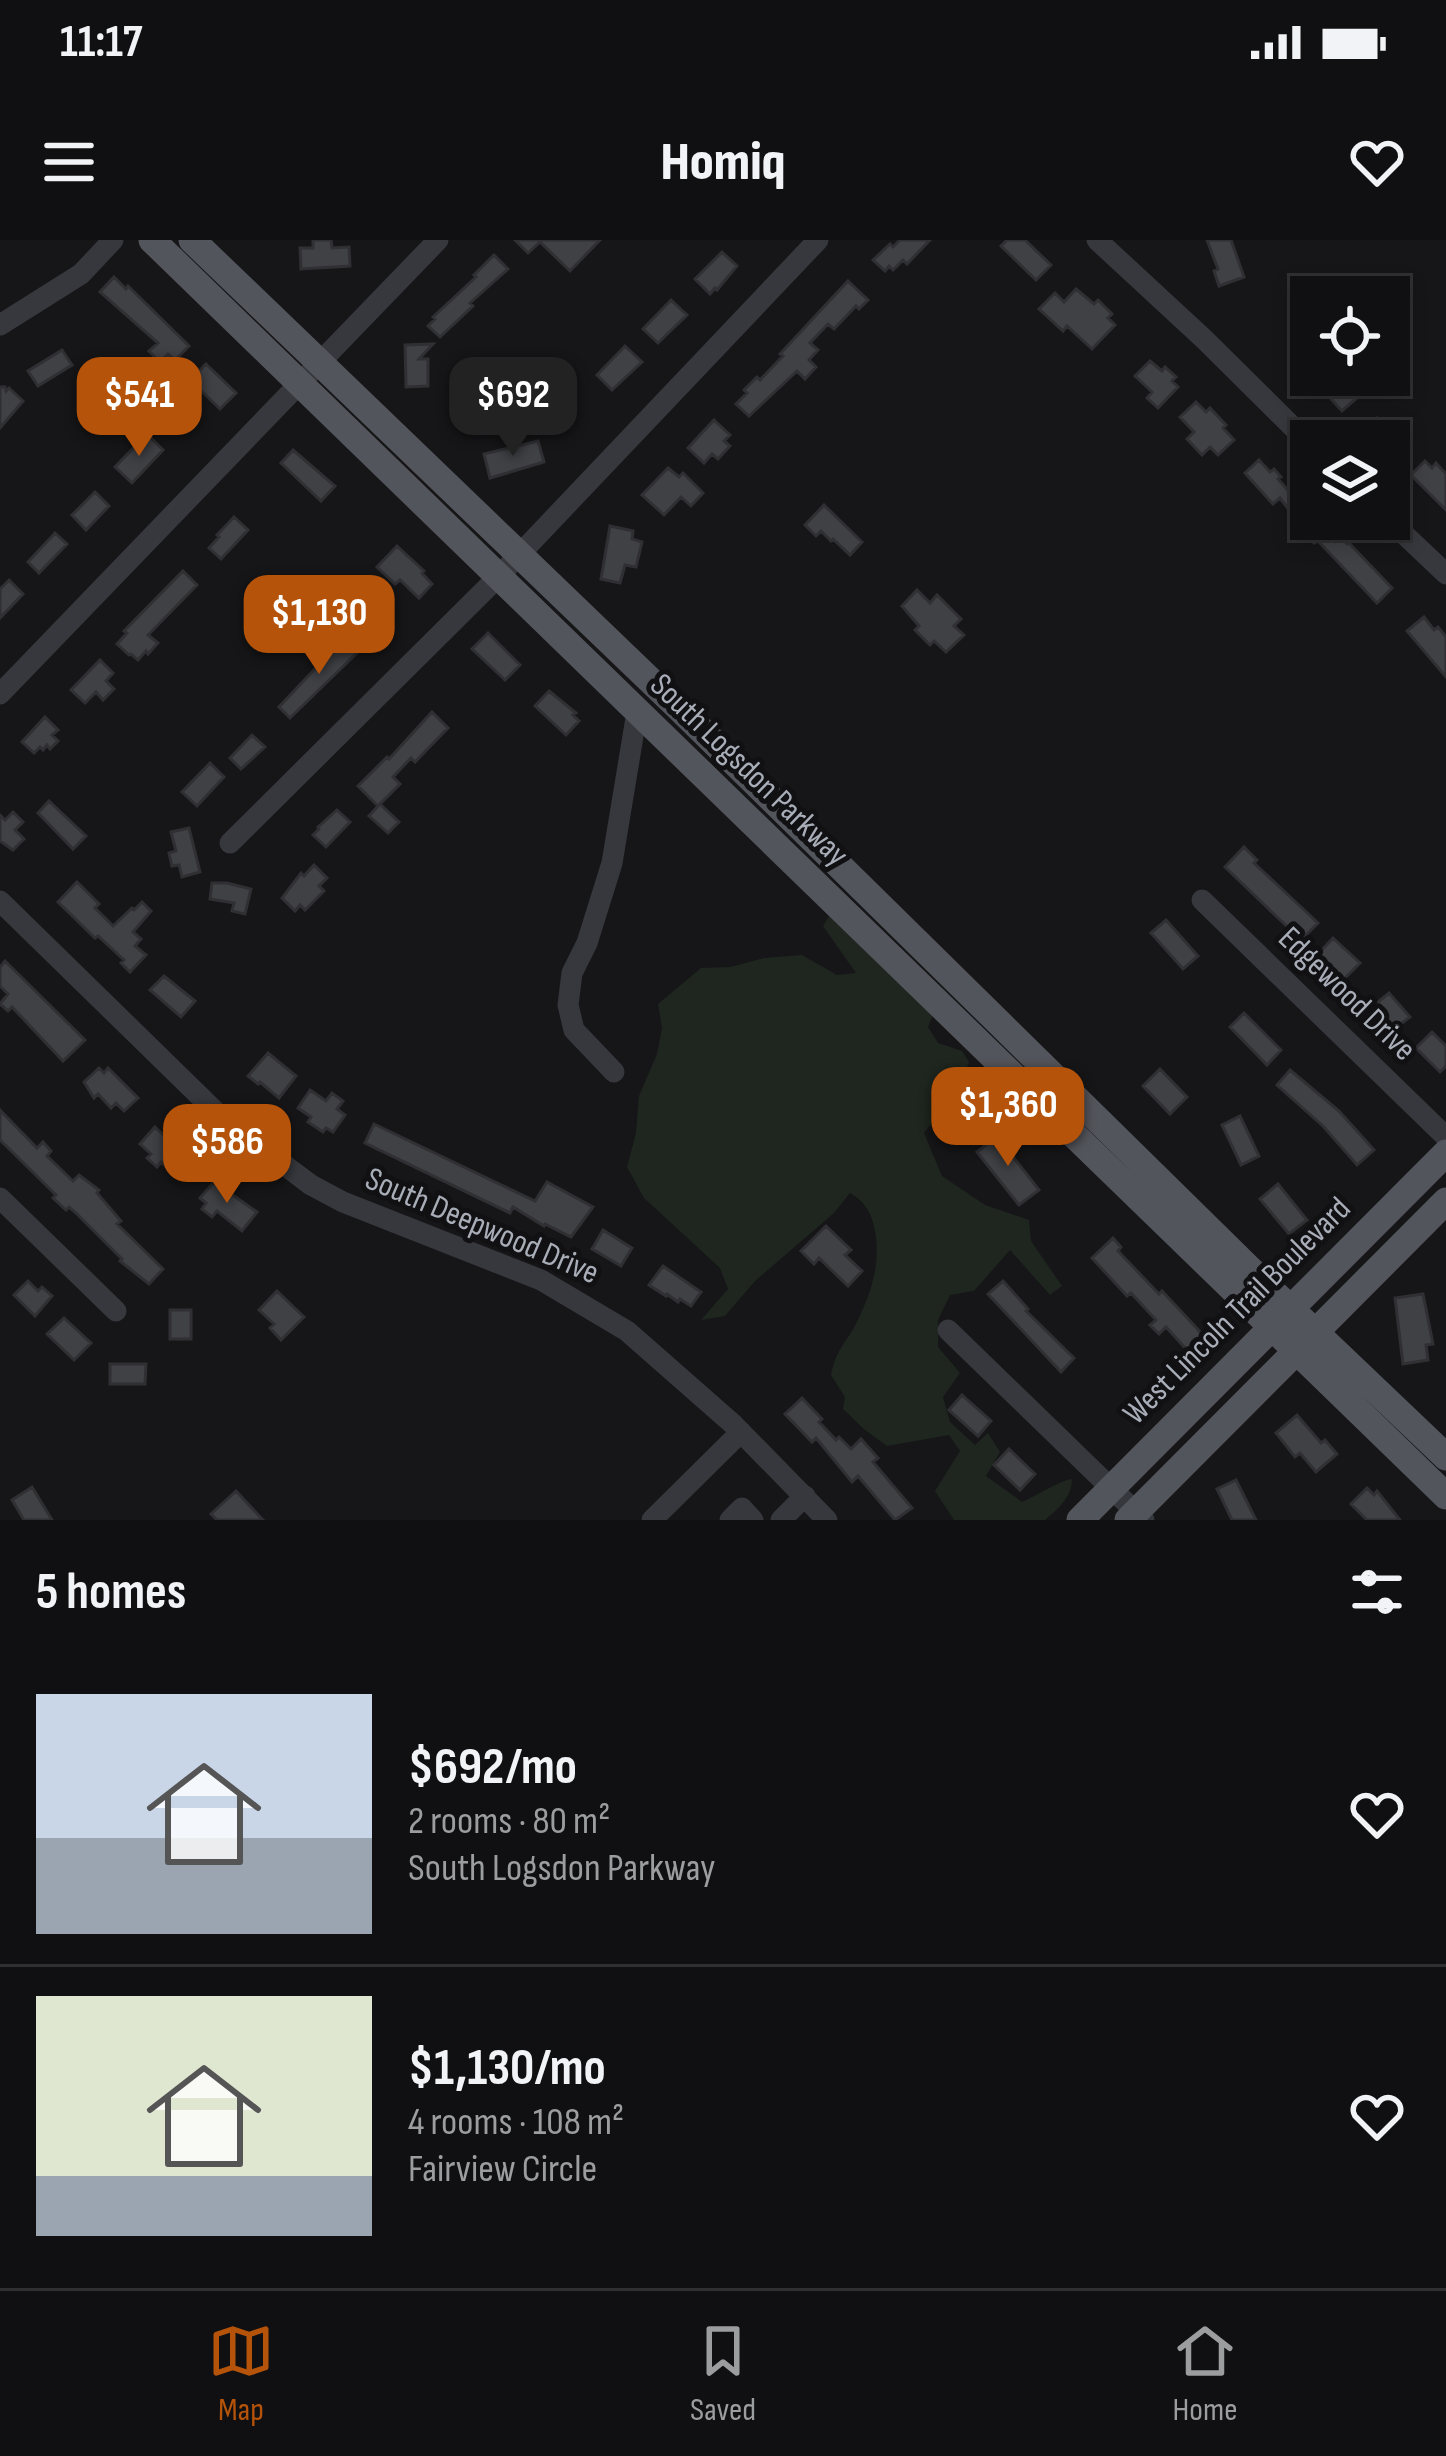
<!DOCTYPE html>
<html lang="en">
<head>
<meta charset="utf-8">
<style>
  :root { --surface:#101012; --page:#19191b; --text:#f1f3f6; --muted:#9c9d9f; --line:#303032; --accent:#b45309 }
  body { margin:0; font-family:"Sofia Sans Condensed",sans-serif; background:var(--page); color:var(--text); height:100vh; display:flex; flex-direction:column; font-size:45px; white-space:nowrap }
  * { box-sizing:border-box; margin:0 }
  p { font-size:39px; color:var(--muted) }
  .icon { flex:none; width:66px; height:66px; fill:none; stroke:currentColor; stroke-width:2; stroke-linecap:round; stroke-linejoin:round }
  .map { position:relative; height:1280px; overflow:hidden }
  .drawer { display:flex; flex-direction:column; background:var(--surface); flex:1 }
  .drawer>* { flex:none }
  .tools { position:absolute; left:1290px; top:36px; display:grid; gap:24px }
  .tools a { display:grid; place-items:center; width:120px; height:120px; border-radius:0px; background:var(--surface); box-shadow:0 6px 18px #0003,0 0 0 3px var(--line); font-size:60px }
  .price { position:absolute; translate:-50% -102px; padding:0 27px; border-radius:24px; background:var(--accent); color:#fff; font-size:39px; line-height:78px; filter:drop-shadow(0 3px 6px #0008) }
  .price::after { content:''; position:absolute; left:50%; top:72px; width:36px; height:27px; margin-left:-18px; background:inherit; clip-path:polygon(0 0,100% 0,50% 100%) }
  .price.selected { background:#222; color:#fff }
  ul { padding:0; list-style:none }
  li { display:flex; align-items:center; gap:36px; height:300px; padding:0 36px }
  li+li { border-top:3px solid var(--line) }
  li span { display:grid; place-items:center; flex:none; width:336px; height:240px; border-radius:0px; color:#555 }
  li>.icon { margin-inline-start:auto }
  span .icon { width:144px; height:144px; fill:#fffc; stroke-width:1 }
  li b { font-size:51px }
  h2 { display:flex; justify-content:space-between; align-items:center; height:144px; padding:0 36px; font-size:51px }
  .status { display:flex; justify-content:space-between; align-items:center; height:84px; padding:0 60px; background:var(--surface); direction:ltr }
  .status svg { height:33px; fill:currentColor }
  header { display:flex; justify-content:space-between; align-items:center; height:156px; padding:0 36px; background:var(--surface); font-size:54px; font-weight:800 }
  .tabs { display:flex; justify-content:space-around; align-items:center; height:168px; border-top:3px solid var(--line); background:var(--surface); font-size:33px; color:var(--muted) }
  .tabs a { display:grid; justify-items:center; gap:6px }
  .tabs .selected { color:var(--accent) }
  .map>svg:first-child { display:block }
</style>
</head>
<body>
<div class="status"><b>11:17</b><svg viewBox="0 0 49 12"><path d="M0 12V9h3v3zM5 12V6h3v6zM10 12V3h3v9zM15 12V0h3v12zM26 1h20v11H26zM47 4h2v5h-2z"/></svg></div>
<header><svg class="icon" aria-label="menu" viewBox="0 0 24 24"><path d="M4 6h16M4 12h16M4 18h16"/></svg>Homiq<svg class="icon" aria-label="heart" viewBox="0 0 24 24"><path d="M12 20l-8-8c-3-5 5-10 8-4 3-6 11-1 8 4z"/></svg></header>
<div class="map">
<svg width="1446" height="1280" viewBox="0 0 1446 1280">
  <rect width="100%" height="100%" fill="#161618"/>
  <!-- green -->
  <path fill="#1e261f" d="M831,673l103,99 -6,15 10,16 24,8 7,11 -10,26 -35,45 18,43 43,29 44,15 2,21 31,45 -12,9 -40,-45 -36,41 -24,4 -12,25v27l22,26 -17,24 7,25 25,23 13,-12 12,19 -14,24 36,26c14,-6 39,-22 50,-23 0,18 -14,30 -27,41h-91l-19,-29 25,-40 -11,-16 -62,11 -22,-16 -22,-21 2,-12 -14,-22c5,-25 14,-31 25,-51 15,-31 25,-59 19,-93 -3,-17 -10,-30 -25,-38l-16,20 -79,68 -30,35 -24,4 27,-31 -8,-21 -76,-70 -17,-31 9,-34 3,-37 18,-42 5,-26 -4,-24 43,-36 30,-1 33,-9 38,-3 35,20 19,-2 -33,-47z"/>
  <!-- building -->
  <path fill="#404145" stroke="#303034" stroke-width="3" d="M313,0h18l1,8 17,-1 1,19 -49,3 -1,-21h13z
    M515,0h85l-30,31 -30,-29 -12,11z
    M900,0h30l-23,24 -4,-4 -10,10 -4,-4 -4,5 -12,-11 17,-16 3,3z
    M1007,0h18l26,25 -15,15 -35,-34z
    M1207,0h24l13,37 -25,9 -5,-15 4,-2z
    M722,12l15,14 -20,24 -2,-2 -5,6 -15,-15z
    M494,15l14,14 -38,34 3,3 -33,31 -12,-11 7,-7 -2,-2 43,-40 -2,-2z
    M114,37l12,12 2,-3 61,60 -14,14 -7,-6 -8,8 -11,-11 9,-8 -58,-51z
    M848,41l20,19 -9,9 -3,-3 -22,23 -6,-5 -18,19 8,7 -9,10 7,7 -11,12 -8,-8 -48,45 -13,-12 11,-11 -3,-3 13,-13 3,3 23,-24 -3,-2z
    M1076,49l18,15 4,-4 14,14 -4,4 7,7 -23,24 -25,-23 -4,5 -24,-22 16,-16 9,9z
    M671,60l16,15 -29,28 -15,-14z
    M433,104l-14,15h9v27l-22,1 -1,-42z
    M625,106l17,16 -30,28 -15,-15z
    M62,110l10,15 -34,21 -10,-15z
    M1150,121l12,10 3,-4 11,10 -4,4 6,6 -20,21 -11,-10 5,-6 -17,-16z
    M206,124l30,29 -16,16 -30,-29z
    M1309,135h30l19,22 -16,14z
    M0,147h5l1,4 3,-3 14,13 -23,27z
    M1196,162l10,10 4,-4 16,17 -3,3 11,12 -16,15 -8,-8 -8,8 -15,-16 7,-7 -14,-15z
    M1377,178l28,25 -16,17v-19h-15l-10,-9z
    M714,180l16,15 -6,6 6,5 -12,13 -6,-5 -8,9 -16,-15z
    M147,194l16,16 -31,33 -17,-16z
    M538,201l6,21 -54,16 -6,-24z
    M293,210l42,36 -14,15 -40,-38z
    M1259,220l11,12 4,-3 7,8 -3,2 24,27 4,-4 5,7v10h7l18,23 5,-4 6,6 2,-1 43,45 -15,15 -59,-62 -4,2 -34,-45 -7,6 -28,-31z
    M1425,221l7,7 4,-5 10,11v36l-35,-35z
    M668,228l11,9 4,-4 20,20 -12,13 -10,-9 -17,18 -22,-20z
    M95,252l14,14 -23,24 -14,-15z
    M824,265l38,37 -12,13 -17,-16 -2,2 -10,-10 -5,5 -11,-11z
    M234,277l14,13 -27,29 -12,-11 10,-11 -2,-2z
    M610,286l23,5 -1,8 10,3 -6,25 -11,-2 -5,18 -19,-4z
    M55,293l12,11 -28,29 -11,-11z
    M397,306l27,25 -2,2 10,11 -13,14 -19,-18 -5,4 -18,-17z
    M183,331l14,14 -49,50 10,8 -10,11 -2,-3 -8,9 -7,-6 -2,1 -12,-11 10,-11 -3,-2z
    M9,340l14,14 -23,24v-29z
    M917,350l13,13 7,-8 24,24 -7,7 10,9 -18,17 -12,-11 -4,4 -15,-15 4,-4 -17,-20z
    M1424,377l10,13 4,-3 8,10v40l-39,-46z
    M488,393l32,32 -15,15 -33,-31z
    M344,398l14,14 -68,66 -11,-11z
    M100,420l13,13 -7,8 8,8 -11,11 -7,-8 -11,11 -14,-13z
    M549,451l27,22 -3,2 6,6 -13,14 -31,-29z
    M432,472l16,16 -33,34 -4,-4 -18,19 7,7 -20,20 19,18 -11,11 -19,-17 9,-10 -20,-20 29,-29 2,2z
    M45,477l13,13 -6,5 6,6 -8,8 -3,-4 -4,5 -3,-3 -6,6 -12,-11z
    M252,495l13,12 -24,22 -11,-11z
    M210,523l14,14 -27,29 -15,-14z
    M49,561l37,35 -13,13 -35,-36z
    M337,570l13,12 -24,25 -13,-12 6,-6 -1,-2z
    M13,572l10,10 -8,8 9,9 -11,11 -13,-9v-26l5,5z
    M189,588l11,44 -18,5 -3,-12 -7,1 -3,-13 7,-2 -5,-19z
    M1244,607l13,13 -3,3 64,60 -17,17 -76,-73z
    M314,625l13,13 -8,8 5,5 -19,19 -5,-5 -5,6 -13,-13 19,-25 3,3z
    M77,642l22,22 -4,4 18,18 19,-18 2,2 8,-8 9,9 -18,21 8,7 -6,7 11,9 -16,17 -9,-9 3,-3 -26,-24 -3,2 -37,-36z
    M212,643h15l24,6 -6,25 -13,-3 2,-8 -24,-4z
    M1166,680l32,36 -15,13 -32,-36z
    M1333,698l27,25 -17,17 -26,-25z
    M5,721l80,79 -22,21 -51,-54 -4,4 -8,-7 8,-10 -8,-8v-19z
    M164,736l31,25 -14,16 -31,-27z
    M1389,753l21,24 -17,13 -20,-24z
    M1244,773l37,37 -14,15 -37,-38z
    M1432,792l14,14v20l-6,6 -24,-24z
    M268,813l28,23 -17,22 -19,-16 -2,2 -10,-8z
    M99,828l5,5 4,-5 30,30 -14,13 -8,-8 -5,5 -13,-14 -4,4 -10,-16z
    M1160,829l27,28 -17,17 -27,-28z
    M1290,830l49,41 35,39 -17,15 -34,-39 -46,-41z
    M310,850l16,11 6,-8 11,8 -6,8 8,6 -12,17 -7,-4 -3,4 -15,-10 3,-5 -13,-9z
    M0,870l37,38 6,-6 8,9 -4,5 26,25 6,-6 20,15 -2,3 24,28 -4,3 46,45 -14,15 -29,-23 2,-2 -46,-46 -7,-6 -3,3 -13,-12 3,-3 -56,-55z
    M1240,876l19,40 -18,9 -19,-40z
    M374,884l161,77 12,-19 46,25 -22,30 -26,-13 -1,2 -31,-19 -3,6 -145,-70z
    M155,887l36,34 -14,15 -16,-14 -4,5 -10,-9 4,-4 -11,-10z
    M1001,893l13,17 -4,3 29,37 -20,15 -42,-53z
    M214,942l43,30 -15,19 -25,-20 -5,6 -10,-8 4,-6 -6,-5z
    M1278,944l29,36 -18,14 -29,-35z
    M826,986l25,24 -6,5 17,16 -14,15 -29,-28 -5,6 -13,-13z
    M603,990l29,18 -11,18 -29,-17z
    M1113,998l8,9 -3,4 41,43 3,-3 41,44 -16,15 -21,-23 -7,7 -9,-9 6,-5 -25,-27 -4,3 -35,-38z
    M663,1026l38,26 -10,14 -11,-7 -2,3 -11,-8 -1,2 -17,-11z
    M28,1041l10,10 4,-4 10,9 -17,20 -21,-21z
    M1003,1041l25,28 -2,2 48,47 -13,14 -73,-78z
    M277,1051l27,26 -23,23 -11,-12 4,-4 -15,-14z
    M1423,1054l10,50 -7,1 2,15 -25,4 -8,-66z
    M170,1070h21v29h-21z
    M64,1078l27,25 -17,17 -27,-26z
    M110,1124h36l-1,20h-35z
    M962,1155l29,26 -13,15 -29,-26z
    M802,1158l20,21 -3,3 17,18 3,-3 12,12 10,-10 17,19 -5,4 39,46 -17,12 -37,-44 -6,6 -36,-44 -4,4 -27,-28z
    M1297,1175l24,28 4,-3 12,14 -21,18 -16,-19 -5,4 -19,-24z
    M1009,1209l26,25 -15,16 -26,-25z
    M1236,1240l20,40h-24l-15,-31z
    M32,1247l20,33h-28l-12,-20z
    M1367,1248l7,7 3,-4 23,29h-33l-16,-16z
    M236,1251l27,29h-46l-6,-6z"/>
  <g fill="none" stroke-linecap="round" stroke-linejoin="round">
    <!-- minor -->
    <path stroke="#37383d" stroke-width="21" d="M1097,0l107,99 107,106
      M0,85l81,-51 32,-34
      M1388,279l58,55
      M0,454l438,-454
      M230,603l269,-267 319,-336
      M1202,660l244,237
      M0,661l217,212 74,57 20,15 32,17 198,78 86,51 107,94 93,95
      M614,832l-40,-42 -6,-25 4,-32 15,-30 25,-80 25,-151
      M0,958l116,113
      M948,1090l196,190
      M652,1280l89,-88
      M730,1280l12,-12 11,12
      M781,1280l24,-24"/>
    <!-- major -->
    <path stroke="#53555c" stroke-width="27" d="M152,0l1294,1256
      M192,0l488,469 597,587 169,161
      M1080,1280l366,-367
      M1128,1280l318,-319"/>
  </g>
  <g text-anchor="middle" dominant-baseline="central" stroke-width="10" stroke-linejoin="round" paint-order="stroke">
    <!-- street labels -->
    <g font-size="33" fill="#a8adb8" stroke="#111113">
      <text transform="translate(749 530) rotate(44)">South Logsdon Parkway</text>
      <text transform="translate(1347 754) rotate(44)">Edgewood Drive</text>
      <text transform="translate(482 986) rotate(23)">South Deepwood Drive</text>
      <text transform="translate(1237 1071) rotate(-45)">West Lincoln Trail Boulevard</text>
    </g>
  </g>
</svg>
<div class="tools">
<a><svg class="icon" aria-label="locate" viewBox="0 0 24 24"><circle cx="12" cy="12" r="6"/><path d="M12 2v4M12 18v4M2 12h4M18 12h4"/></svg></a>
<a><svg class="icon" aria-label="layers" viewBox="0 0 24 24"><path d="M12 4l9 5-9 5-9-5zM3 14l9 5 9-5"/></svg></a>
</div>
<b class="price" style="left:139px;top:219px">$541</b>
<b class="price selected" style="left:513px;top:219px">$692</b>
<b class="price" style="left:319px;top:437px">$1,130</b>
<b class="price" style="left:1008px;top:929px">$1,360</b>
<b class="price" style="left:227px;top:966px">$586</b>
</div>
<section class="drawer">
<h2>5 homes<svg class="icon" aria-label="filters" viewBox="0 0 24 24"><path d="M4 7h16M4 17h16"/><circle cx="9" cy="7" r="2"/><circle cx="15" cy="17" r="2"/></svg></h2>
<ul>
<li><span style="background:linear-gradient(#c9d6e8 60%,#9aa5b1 0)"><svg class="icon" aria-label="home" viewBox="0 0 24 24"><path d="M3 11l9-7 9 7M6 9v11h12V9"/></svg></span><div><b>$692/mo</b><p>2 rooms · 80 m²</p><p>South Logsdon Parkway</p></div><svg class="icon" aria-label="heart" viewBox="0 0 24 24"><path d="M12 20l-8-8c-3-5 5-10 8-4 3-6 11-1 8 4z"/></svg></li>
<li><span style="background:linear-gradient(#dfe7d0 75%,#9aa5b1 0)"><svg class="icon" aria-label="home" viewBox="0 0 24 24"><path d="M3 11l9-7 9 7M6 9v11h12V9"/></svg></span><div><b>$1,130/mo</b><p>4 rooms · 108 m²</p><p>Fairview Circle</p></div><svg class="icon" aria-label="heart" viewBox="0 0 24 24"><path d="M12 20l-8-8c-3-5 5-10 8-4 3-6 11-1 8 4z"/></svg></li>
</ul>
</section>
<nav class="tabs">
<a class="selected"><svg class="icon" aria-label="map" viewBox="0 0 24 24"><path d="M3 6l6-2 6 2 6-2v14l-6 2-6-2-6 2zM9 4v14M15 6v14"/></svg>Map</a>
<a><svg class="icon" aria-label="saved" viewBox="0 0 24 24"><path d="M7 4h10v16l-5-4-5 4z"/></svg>Saved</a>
<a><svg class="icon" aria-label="home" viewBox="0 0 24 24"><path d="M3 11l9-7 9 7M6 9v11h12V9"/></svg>Home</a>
</nav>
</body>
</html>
